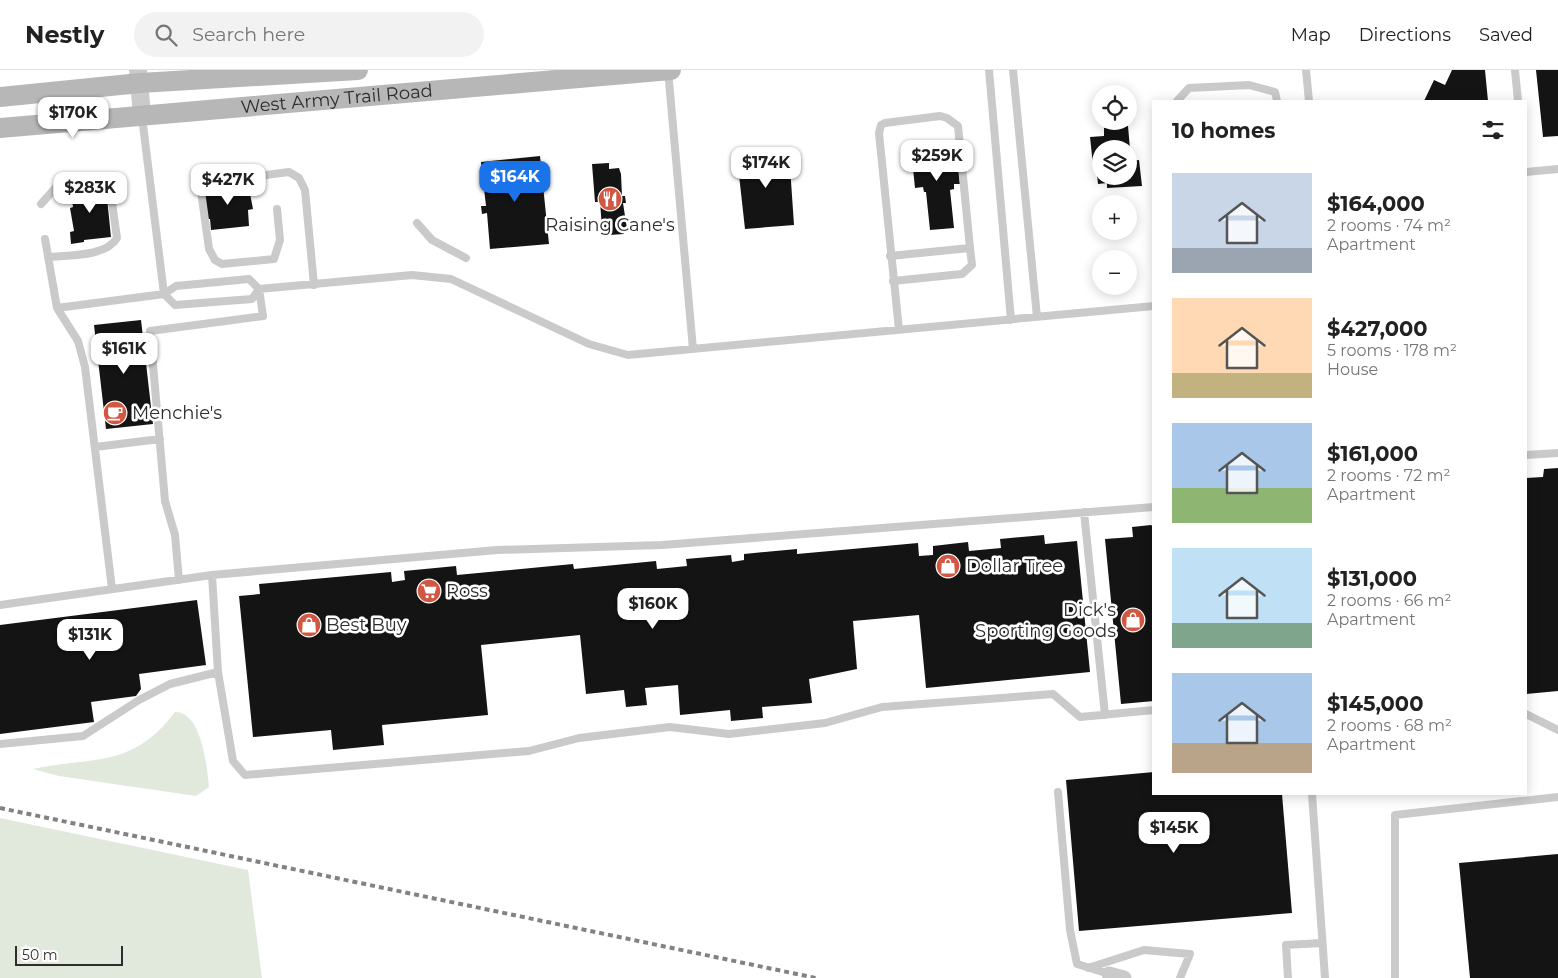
<!DOCTYPE html>
<html lang="en">
<head>
<meta charset="utf-8">
<style>
  :root { --surface:#fff; --page:#f2f2f2; --text:#222; --muted:#767676; --line:#e0e0e0; --accent:#1a73e8 }
  body { margin:0; font-family:Montserrat,sans-serif; background:var(--page); color:var(--text); height:100vh; display:flex; flex-direction:column; font-size:19px; white-space:nowrap }
  * { box-sizing:border-box; margin:0 }
  p { font-size:16px; color:var(--muted) }
  .icon { flex:none; width:28px; height:28px; fill:none; stroke:currentColor; stroke-width:2; stroke-linecap:round; stroke-linejoin:round }
  .map { position:relative; flex:1; overflow:hidden }
  .details { position:absolute; left:1152px; top:30px; width:375px; height:695px; display:flex; flex-direction:column; background:var(--surface); border-radius:0px; box-shadow:0 2px 12px #0003 }
  .details>* { flex:none }
  .fabs { position:absolute; left:1092px; top:15px; display:grid; gap:10px }
  .fabs a { display:grid; place-items:center; width:45px; height:45px; border-radius:50%; background:var(--surface); box-shadow:0 2px 12px #0003; font-size:25px }
  .scale { position:absolute; left:15px; bottom:12px; width:108px; box-sizing:border-box; padding-left:5px; border:2px solid #2d2d2d; border-top:0; font-size:14px; line-height:18px; white-space:nowrap; color:#2d2d2d; -webkit-text-stroke:4px #fff; paint-order:stroke }
  .price { position:absolute; translate:-50% -42px; padding:0 11px; border-radius:10px; background:#fff; color:#222; font-size:16px; line-height:32px; filter:drop-shadow(0 1px 2px #0008) }
  .price::after { content:''; position:absolute; left:50%; top:30px; width:15px; height:11px; margin-left:-8px; background:inherit; clip-path:polygon(0 0,100% 0,50% 100%) }
  .price.on { background:var(--accent); color:#fff }
  ul { padding:0; list-style:none }
  li { display:flex; align-items:center; gap:15px; height:125px; padding:0 20px }
  li span { display:grid; place-items:center; flex:none; width:140px; height:100px; border-radius:0px; color:#555 }
  li>.icon { margin-inline-start:auto }
  span .icon { width:60px; height:60px; fill:#fffc; stroke-width:1 }
  li b { font-size:21px }
  h2 { display:flex; justify-content:space-between; align-items:center; height:60px; padding:0 20px; font-size:21px }
  header { display:flex; align-items:center; gap:30px; box-sizing:border-box; height:70px; padding:0 25px; background:var(--surface); border-bottom:1px solid var(--line) }
  header strong { font-size:24px }
  nav { display:flex; gap:28px; margin-inline-start:auto; font-size:18px }
  .search { width:350px; height:45px; background:var(--page); display:flex; align-items:center; gap:12px; box-sizing:border-box; padding:0 18px; border-radius:28px; color:var(--muted); font-size:19px }
  .map>svg:first-child { display:block }
</style>
</head>
<body>
<header>
<strong>Nestly</strong>
<div class="search"><svg class="icon" aria-label="search" viewBox="0 0 24 24"><circle cx="10" cy="10" r="6"/><path d="M15 15l6 6"/></svg>Search here</div>
<nav><a>Map</a><a>Directions</a><a>Saved</a></nav>
</header>
<div class="map">
<svg width="1558" height="908" viewBox="0 0 1558 908">
  <rect width="100%" height="100%" fill="#fff"/>
  <!-- green -->
  <path fill="#e0e9dc" d="M175,642c27,0 32,55 34,75l-13,9 -137,-20 -26,-7c61,-13 99,0 142,-57z
    M0,748l248,52 14,108h-262z"/>
  <!-- building -->
  <path fill="#141414" fill-rule="evenodd" d="M1452,0h33l3,31h-64l10,-21 11,5z
    M1536,0h22v66l-15,1z
    M1120,54l8,2 3,35 8,-1 3,26 -35,2v-5l-9,1 -2,-19h-3l-3,-28 14,-1v-8zM1101,79h28v27h-28z
    M956,75l4,39h-6v5l-4,1 4,38 -24,2 -4,-38h-2l-1,-5 -8,1 -4,-39z
    M782,79v3h7l5,73 -49,4 -8,-72 7,-1 -1,-3z
    M540,86l9,88 -59,5 -3,-36 -5,1 -1,-8h5l-5,-44z
    M609,93v6l10,-1 2,6 1,22h3l1,7h-3l4,26 -3,1v4l-15,1 -1,-7h-6l-2,-26h-5l-3,-38z
    M100,113l1,6 5,-1 5,49 -27,3v2l-13,2 -1,-12 4,-1 -4,-23 3,-1 -2,-14 5,-1v-7z
    M248,113l5,26 -5,1 1,16 -38,4 -1,-11h-5l-1,-32z
    M141,250l12,104 -47,5 -12,-104z
    M1558,398v223l-32,3v-216l17,-1 1,-8z
    M1151,455l3,2v174l-33,3 -16,-165 28,-2 -1,-10z
    M1044,465l1,9 32,-3 13,131 -164,16 -7,-73 -66,6 4,48 -48,10 3,24 -50,4 1,11 -32,3 -1,-11 -50,5 -2,-30 -33,3 2,17 -21,2 -2,-17 -38,4 -6,-59 -99,10 7,70 -106,10 2,20 -51,5 -2,-20 -78,7 -14,-141 21,-2 -1,-10 132,-12 1,10 13,-2 -1,-9 52,-5 1,9 116,-11 1,5 82,-8 1,8 30,-3 -1,-7 45,-4 1,7 12,-2v-6l53,-5v5l121,-11 1,13 14,-1v-9l35,-4 1,9 32,-3 -1,-9z
    M197,530l9,65 -67,9 2,15 -5,7 -45,6 3,20 -94,12v-109z
    M1154,702v22h128l10,119 -213,18 -13,-151z
    M1558,784v124h-88l-11,-115z"/>
  <g fill="none" stroke-linecap="round" stroke-linejoin="round">
    <!-- service -->
    <path stroke="#cacaca" stroke-width="8" d="M668,0l25,279
      M989,0l22,250
      M1013,0l24,247
      M1306,0l3,31
      M1515,0l3,31
      M1177,31l12,-13 60,-3 26,7 2,9
      M142,47l22,177 11,11 77,-6 7,-10 153,-14 39,4 138,65 39,11 526,-49
      M1526,102l32,-3
      M41,134l18,-20 38,-7 7,3 6,8 7,50c-11,19 -49,17 -69,19
      M277,139l3,31 -6,19 -52,5 -7,-4 -6,-11 -8,-58 2,-8 86,-11 10,6 6,12 9,95
      M417,153l15,17 34,18
      M45,169l12,69 21,33 7,26 27,222
      M890,186l80,-8 2,17 -10,9 -69,7
      M57,238l107,-14 12,-8 73,-7 10,10 4,27 -113,15 15,170 10,34 4,45
      M899,260l-20,-197 2,-8 4,-2 55,-7 7,2 11,8 12,122
      M95,377l65,-8
      M1526,385l32,-2
      M1084,442l21,203
      M212,505l6,97 15,89 12,14 284,-24 50,-13 91,-11 59,7 96,-11 57,-16 171,-13 27,23 74,-7
      M0,535l212,-30 285,-25 165,-5 492,-38
      M1526,644l32,16
      M0,674l83,-8 56,-36 31,-16 48,-12
      M1058,722l12,138 7,34 32,10
      M1312,724l13,184
      M1088,898l56,-18 46,4 -10,24
      M1288,908l-2,-33 36,-2
      M1395,908v-163l163,-18"/>
    <!-- minor -->
    <path stroke="#cacaca" stroke-width="15" d="M1109,904l15,4"/>
    <!-- tertiary -->
    <path stroke="#cacaca" stroke-width="18" d="M138,0l4,45"/>
    <!-- secondary -->
    <g stroke="#b7b7b7" stroke-width="20">
      <path d="M0,27l140,-14 218,-13"/>
      <path id="s1" d="M0,58l671,-58"/>
    </g>
    <!-- rail -->
    <path stroke="#828282" stroke-width="4" stroke-dasharray="5 4" stroke-linecap="butt" d="M0,738l816,170"/>
  </g>
  <!-- icons -->
  <defs>
    <g id="restaurant-disc" transform="scale(1.25)"><circle r="9.5" fill="#d25742" stroke="#fff"/><path d="M-5-6h1v4h1v-4h1v4h1v-4h1v5L-1.5 .5V6h-2V.5L-5-1ZM5-6V6H3V1.5H1.5Q1.5-4 5-6Z" fill="#fff"/></g>
    <g id="cafe-disc" transform="scale(1.25)"><circle r="9.5" fill="#d25742" stroke="#fff"/><path d="M-5.5-4.5H6V0H3Q3 3.5 0 3.5H-2.5Q-5.5 3.5-5.5 0ZM3-3.2v2h1.7v-2ZM-6 4.5H4V6H-6Z" fill="#fff"/></g>
    <g id="shop-disc" transform="scale(1.25)"><circle r="9.5" fill="#d25742" stroke="#fff"/><path d="M-5-2.5h2.3a2.7 3.5 0 0 1 5.4 0H5L5.5 6h-11ZM-1.5-2.5h3a1.5 2.3 0 0 0-3 0Z" fill="#fff"/></g>
    <g id="supermarket-disc" transform="scale(1.25)"><circle r="9.5" fill="#d25742" stroke="#fff"/><path d="M-6-5.5h2.5l.6 2H6L4.5 2H-2.5L-4.4-4H-6ZM-1.5 3.2a1.3 1.3 0 1 0 .1 0ZM3 3.2a1.3 1.3 0 1 0 .1 0Z" fill="#fff"/></g>
  </defs>
  <g fill-rule="evenodd">
    <use href="#restaurant-disc" x="610" y="129"/>
    <use href="#cafe-disc" x="115" y="343"/>
    <use href="#shop-disc" x="948" y="496"/>
    <use href="#supermarket-disc" x="429" y="521"/>
    <use href="#shop-disc" x="1133" y="550"/>
    <use href="#shop-disc" x="309" y="555"/>
  </g>
  <g text-anchor="middle" dominant-baseline="central" stroke-width="5" stroke-linejoin="round" paint-order="stroke">
    <!-- street labels -->
    <g font-size="18" fill="#2d2d2d" stroke="#fff">
      <text stroke="none"><textPath href="#s1" startOffset="338">West Army Trail Road</textPath></text>
    </g>
    <!-- poi labels -->
    <g font-size="18" fill="#2d2d2d" stroke="#fff" text-anchor="start">
      <text x="610" y="155" text-anchor="middle">Raising Cane's</text>
      <text x="132" y="343">Menchie's</text>
      <text x="966" y="496">Dollar Tree</text>
      <text x="446" y="521">Ross</text>
      <text x="1116" y="540" text-anchor="end">Dick's<tspan x="1116" dy="21">Sporting Goods</tspan></text>
      <text x="326" y="555">Best Buy</text>
    </g>
  </g>
</svg>
<div class="fabs">
<a><svg class="icon" aria-label="locate" viewBox="0 0 24 24"><circle cx="12" cy="12" r="6"/><path d="M12 2v4M12 18v4M2 12h4M18 12h4"/></svg></a>
<a><svg class="icon" aria-label="layers" viewBox="0 0 24 24"><path d="M12 4l9 5-9 5-9-5zM3 14l9 5 9-5"/></svg></a>
<a>+</a>
<a>−</a>
</div>
<div class="scale">50 m</div>
<b class="price" style="left:73px;top:69px">$170K</b>
<b class="price" style="left:937px;top:112px">$259K</b>
<b class="price" style="left:766px;top:119px">$174K</b>
<b class="price on" style="left:515px;top:133px">$164K</b>
<b class="price" style="left:228px;top:136px">$427K</b>
<b class="price" style="left:90px;top:144px">$283K</b>
<b class="price" style="left:124px;top:305px">$161K</b>
<b class="price" style="left:653px;top:560px">$160K</b>
<b class="price" style="left:90px;top:591px">$131K</b>
<b class="price" style="left:1174px;top:784px">$145K</b>
<section class="details">
<h2>10 homes<svg class="icon" aria-label="filters" viewBox="0 0 24 24"><path d="M4 7h16M4 17h16"/><circle cx="9" cy="7" r="2"/><circle cx="15" cy="17" r="2"/></svg></h2>
<ul>
<li><span style="background:linear-gradient(#c9d6e8 75%,#9aa5b1 0)"><svg class="icon" aria-label="home" viewBox="0 0 24 24"><path d="M3 11l9-7 9 7M6 9v11h12V9"/></svg></span><div><b>$164,000</b><p>2 rooms · 74 m²</p><p>Apartment</p></div></li>
<li><span style="background:linear-gradient(#ffd9b3 75%,#c2b280 0)"><svg class="icon" aria-label="home" viewBox="0 0 24 24"><path d="M3 11l9-7 9 7M6 9v11h12V9"/></svg></span><div><b>$427,000</b><p>5 rooms · 178 m²</p><p>House</p></div></li>
<li><span style="background:linear-gradient(#a9c7e8 65%,#8fb573 0)"><svg class="icon" aria-label="home" viewBox="0 0 24 24"><path d="M3 11l9-7 9 7M6 9v11h12V9"/></svg></span><div><b>$161,000</b><p>2 rooms · 72 m²</p><p>Apartment</p></div></li>
<li><span style="background:linear-gradient(#bfe0f5 75%,#7fa58c 0)"><svg class="icon" aria-label="home" viewBox="0 0 24 24"><path d="M3 11l9-7 9 7M6 9v11h12V9"/></svg></span><div><b>$131,000</b><p>2 rooms · 66 m²</p><p>Apartment</p></div></li>
<li><span style="background:linear-gradient(#a9c7e8 70%,#b9a48a 0)"><svg class="icon" aria-label="home" viewBox="0 0 24 24"><path d="M3 11l9-7 9 7M6 9v11h12V9"/></svg></span><div><b>$145,000</b><p>2 rooms · 68 m²</p><p>Apartment</p></div></li>
</ul>
</section>
</div>
</body>
</html>
